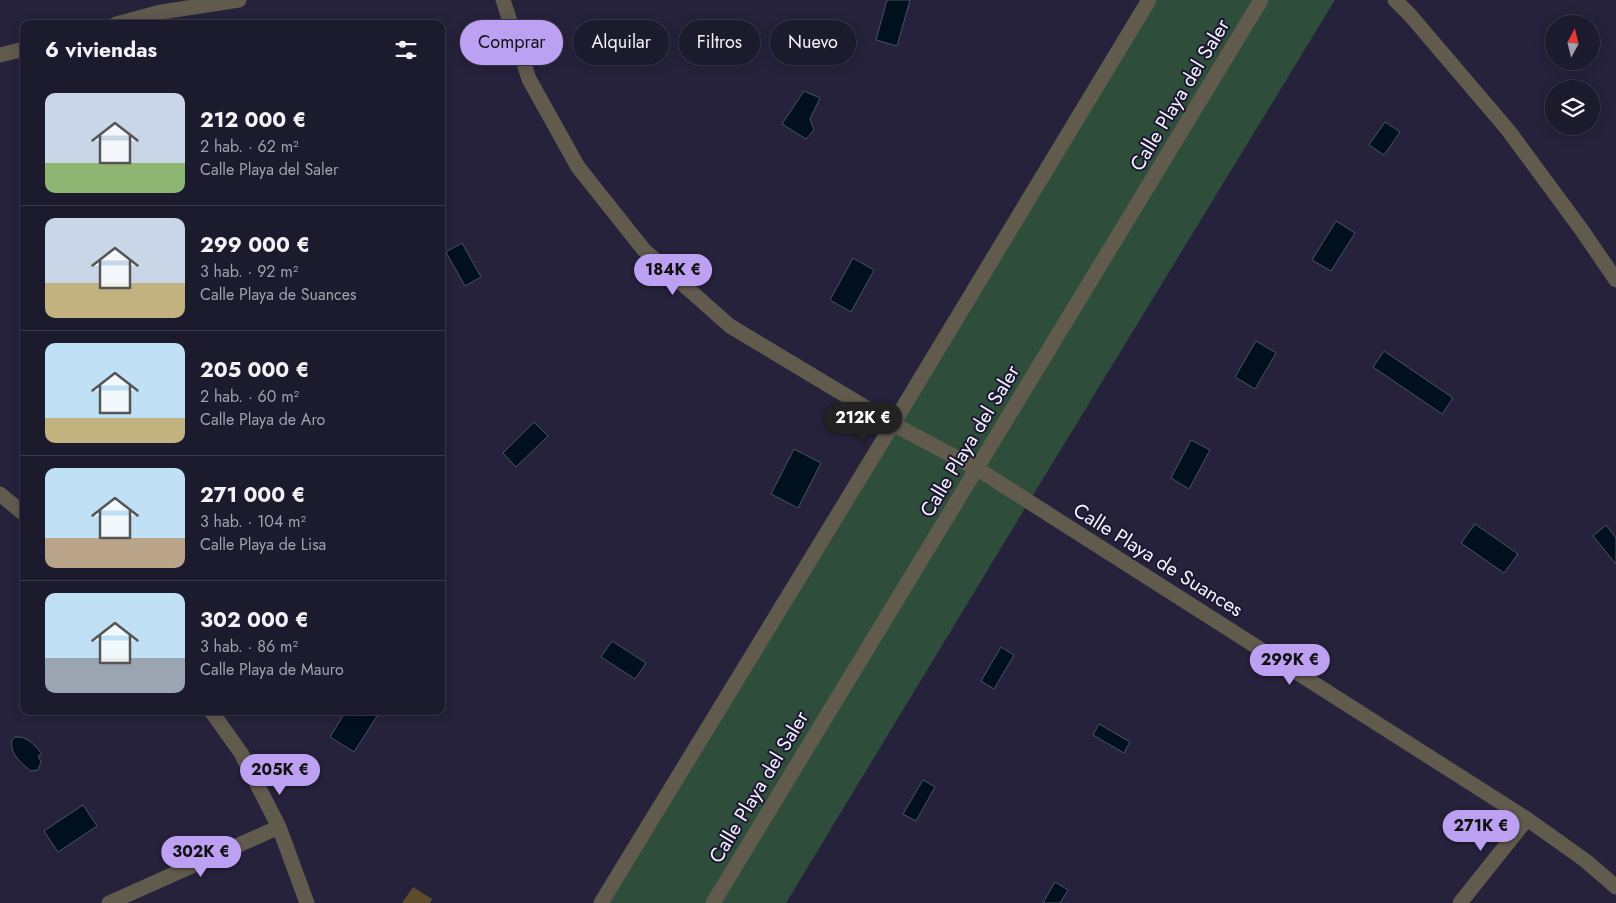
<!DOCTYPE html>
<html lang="es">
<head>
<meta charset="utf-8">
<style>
  :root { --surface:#1c1a2d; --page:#292739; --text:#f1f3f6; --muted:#a0a1aa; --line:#3a3849; --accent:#bca0f2 }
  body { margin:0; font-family:Jost,sans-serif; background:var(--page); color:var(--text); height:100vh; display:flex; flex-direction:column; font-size:19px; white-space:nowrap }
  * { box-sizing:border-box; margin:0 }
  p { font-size:16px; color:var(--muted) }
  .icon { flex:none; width:28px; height:28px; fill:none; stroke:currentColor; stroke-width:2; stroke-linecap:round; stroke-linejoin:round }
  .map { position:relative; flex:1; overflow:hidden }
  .panel { position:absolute; left:20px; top:20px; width:425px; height:695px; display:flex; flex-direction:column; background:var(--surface); border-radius:10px; box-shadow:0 2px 12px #0003,0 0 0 1px var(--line) }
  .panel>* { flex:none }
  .top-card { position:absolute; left:460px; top:20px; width:475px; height:45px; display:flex; gap:10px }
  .needle { width:32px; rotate:7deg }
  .fabs { position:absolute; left:1545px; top:15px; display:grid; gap:10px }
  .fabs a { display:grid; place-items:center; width:55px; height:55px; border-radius:50%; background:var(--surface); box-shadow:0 2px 12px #0003,0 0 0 1px var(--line); font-size:25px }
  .price { position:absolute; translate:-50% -42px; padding:0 11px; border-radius:18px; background:var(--accent); color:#111; font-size:16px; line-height:32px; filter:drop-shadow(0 1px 2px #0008) }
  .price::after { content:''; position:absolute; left:50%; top:30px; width:15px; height:11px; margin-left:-8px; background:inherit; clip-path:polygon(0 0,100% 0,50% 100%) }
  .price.active { background:#222; color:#fff }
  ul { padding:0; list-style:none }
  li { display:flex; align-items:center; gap:15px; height:125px; padding:0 25px }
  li+li { border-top:1px solid var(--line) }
  li span { display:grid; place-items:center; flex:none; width:140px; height:100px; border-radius:10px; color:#555 }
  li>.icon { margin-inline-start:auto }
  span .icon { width:60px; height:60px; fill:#fffc; stroke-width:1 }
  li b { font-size:21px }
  h2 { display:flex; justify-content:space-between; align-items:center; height:60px; padding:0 25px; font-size:21px }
  .tag { padding:0 18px; border-radius:22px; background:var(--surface); box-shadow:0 2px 12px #0003,0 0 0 1px var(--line); font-size:18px; line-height:45px }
  .tag.active { background:var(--accent); color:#111 }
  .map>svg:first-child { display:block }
</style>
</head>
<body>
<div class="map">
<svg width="1616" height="903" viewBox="0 0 1616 903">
  <rect width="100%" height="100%" fill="#26223c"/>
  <!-- green -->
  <path fill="#2e4d3b" d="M1140,0h195l-294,482 -255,421h-190z"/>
  <!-- water -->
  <path fill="#00101f" stroke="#495462" d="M887,0h23l-13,46 -21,-6z
    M804,91l16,7 -10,21 4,11 -8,9 -24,-15z
    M1385,122l15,10 -16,23 -15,-10z
    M1336,221l19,12 -24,38 -19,-11z
    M462,243l19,34 -16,9 -19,-34z
    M853,258l21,12 -23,42 -21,-12z
    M1256,341l20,12 -21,36 -20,-12z
    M1384,351l69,47 -11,16 -69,-47z
    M534,422l14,14 -32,31 -13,-14z
    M1191,440l19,10 -21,39 -18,-11z
    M794,449l27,14 -23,45 -27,-14z
    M1475,524l43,30 -14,19 -43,-30z
    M1606,525l10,13v26l-23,-28z
    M612,641l34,22 -11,16 -34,-22z
    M1001,647l13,8 -20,34 -13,-8z
    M346,711h22l9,5 -23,36 -24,-15z
    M1099,724l31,18 -6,11 -31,-18z
    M15,737c13,-1 19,8 27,17l-4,2 3,6 -3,8 -7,1c-9,-7 -22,-18 -19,-31z
    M923,780l12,7 -19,34 -13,-7z
    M83,805l14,21 -39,26 -14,-21z
    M1055,882l13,8 -8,13h-17z"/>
  <!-- building -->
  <path fill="#5e4b2d" d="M413,887l19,12 -2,4h-28z"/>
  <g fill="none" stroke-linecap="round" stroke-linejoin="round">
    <!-- minor -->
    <path stroke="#615b4e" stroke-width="15" d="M503,0l26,79 49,88 66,83 86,76 163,98 83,44 551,351 59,42 30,26
      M1395,0l15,15 98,115 73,99 35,51
      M116,24l45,-12 78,-12
      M0,55l24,-6
      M0,494l24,20
      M211,711l30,42 38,74 28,76
      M109,903l170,-76
      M601,903l292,-479 256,-424
      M713,903l548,-903
      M1460,903l67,-84"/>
  </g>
  <g text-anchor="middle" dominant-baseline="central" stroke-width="4" stroke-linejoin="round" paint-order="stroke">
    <!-- street labels -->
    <g font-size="20" fill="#f4f3fe" stroke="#1d1932">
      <text transform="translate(1180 95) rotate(-59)">Calle Playa del Saler</text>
      <text transform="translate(970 441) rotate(-59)">Calle Playa del Saler</text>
      <text transform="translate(1158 560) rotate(32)">Calle Playa de Suances</text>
      <text transform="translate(759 787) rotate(-59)">Calle Playa del Saler</text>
    </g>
  </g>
</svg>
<div class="fabs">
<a><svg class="needle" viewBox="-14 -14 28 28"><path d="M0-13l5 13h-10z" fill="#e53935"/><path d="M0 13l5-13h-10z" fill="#a0a1aa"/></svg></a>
<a><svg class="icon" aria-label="layers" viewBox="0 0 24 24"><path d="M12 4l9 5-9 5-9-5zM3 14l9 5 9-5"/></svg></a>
</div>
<b class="price" style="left:673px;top:296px">184K €</b>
<b class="price active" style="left:863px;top:444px">212K €</b>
<b class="price" style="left:1290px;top:686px">299K €</b>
<b class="price" style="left:280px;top:796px">205K €</b>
<b class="price" style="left:1481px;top:852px">271K €</b>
<b class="price" style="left:201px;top:878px">302K €</b>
<div class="top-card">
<a class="tag active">Comprar</a>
<a class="tag">Alquilar</a>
<a class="tag">Filtros</a>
<a class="tag">Nuevo</a>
</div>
<section class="panel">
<h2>6 viviendas<svg class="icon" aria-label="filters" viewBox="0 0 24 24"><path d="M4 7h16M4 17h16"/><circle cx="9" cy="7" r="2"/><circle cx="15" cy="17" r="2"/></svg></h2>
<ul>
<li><span style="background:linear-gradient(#c9d6e8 70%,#8fb573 0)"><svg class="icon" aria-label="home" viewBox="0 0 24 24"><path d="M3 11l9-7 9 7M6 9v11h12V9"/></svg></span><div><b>212 000 €</b><p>2 hab. · 62 m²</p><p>Calle Playa del Saler</p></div></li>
<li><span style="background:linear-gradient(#c9d6e8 65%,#c2b280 0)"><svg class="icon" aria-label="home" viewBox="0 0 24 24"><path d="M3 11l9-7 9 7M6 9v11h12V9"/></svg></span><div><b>299 000 €</b><p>3 hab. · 92 m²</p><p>Calle Playa de Suances</p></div></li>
<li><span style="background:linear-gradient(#bfe0f5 75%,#c2b280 0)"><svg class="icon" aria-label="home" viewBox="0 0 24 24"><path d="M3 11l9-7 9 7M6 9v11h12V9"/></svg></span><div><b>205 000 €</b><p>2 hab. · 60 m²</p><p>Calle Playa de Aro</p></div></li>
<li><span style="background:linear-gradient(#bfe0f5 70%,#b9a48a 0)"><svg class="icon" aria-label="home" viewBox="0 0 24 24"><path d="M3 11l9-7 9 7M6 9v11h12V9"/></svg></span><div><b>271 000 €</b><p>3 hab. · 104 m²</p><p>Calle Playa de Lisa</p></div></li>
<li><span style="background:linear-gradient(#bfe0f5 65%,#9aa5b1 0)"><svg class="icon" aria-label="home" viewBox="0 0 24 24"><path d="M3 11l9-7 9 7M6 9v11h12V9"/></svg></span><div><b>302 000 €</b><p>3 hab. · 86 m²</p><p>Calle Playa de Mauro</p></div></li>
</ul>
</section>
</div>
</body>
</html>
